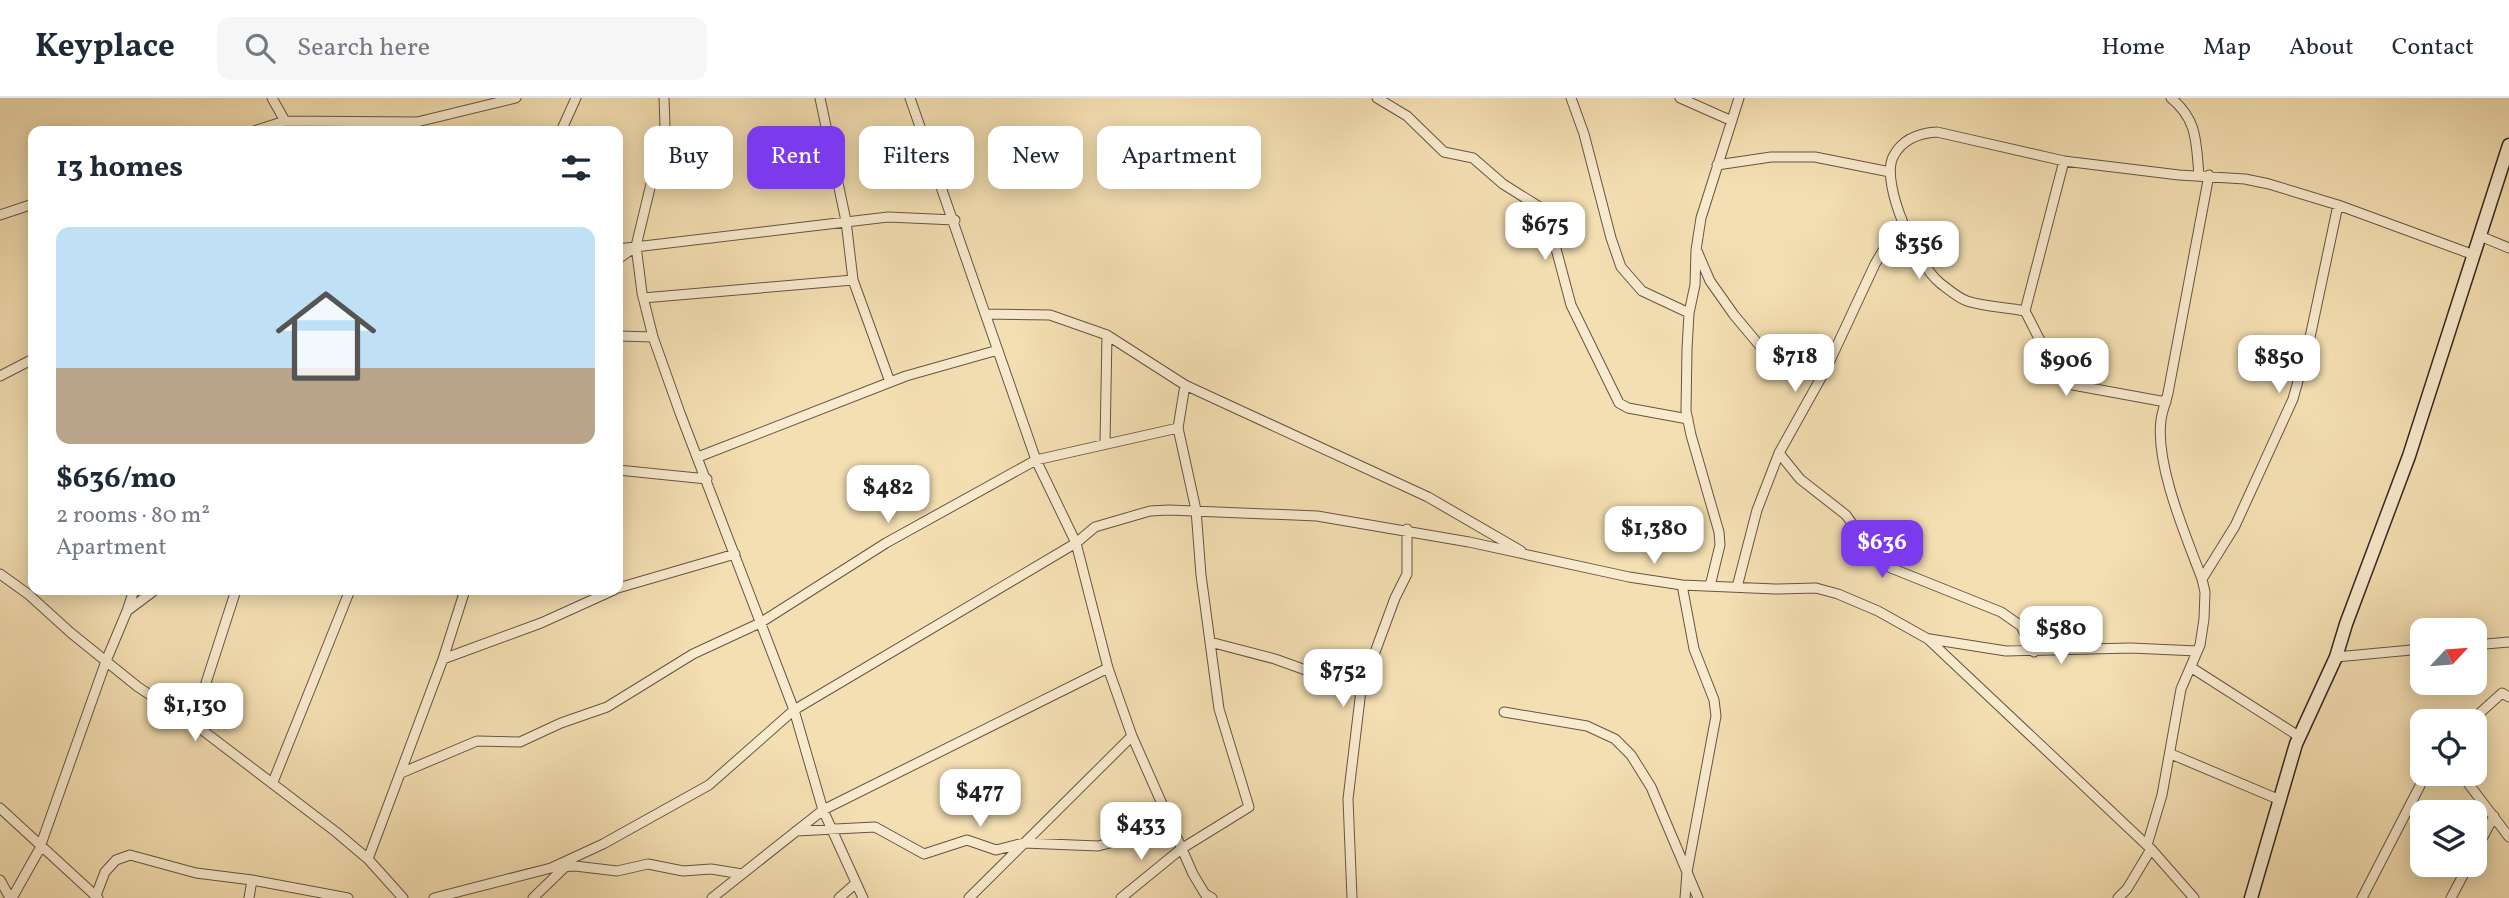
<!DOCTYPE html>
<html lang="en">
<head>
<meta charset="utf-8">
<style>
  :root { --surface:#fff; --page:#f6f6f7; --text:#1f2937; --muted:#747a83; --line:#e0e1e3; --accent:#7c3aed }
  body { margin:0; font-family:Vollkorn,serif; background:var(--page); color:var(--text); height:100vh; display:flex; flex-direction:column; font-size:26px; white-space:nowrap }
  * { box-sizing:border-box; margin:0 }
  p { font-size:23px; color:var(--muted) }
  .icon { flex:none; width:38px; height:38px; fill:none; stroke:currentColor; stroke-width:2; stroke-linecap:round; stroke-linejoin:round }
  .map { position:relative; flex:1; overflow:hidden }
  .panel { position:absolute; left:28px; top:28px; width:595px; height:469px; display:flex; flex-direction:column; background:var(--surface); border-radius:14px; box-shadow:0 4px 18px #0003 }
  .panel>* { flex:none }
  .guide { position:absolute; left:644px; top:28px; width:665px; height:63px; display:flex; gap:14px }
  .needle { width:46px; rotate:64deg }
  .controls { position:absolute; left:2410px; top:520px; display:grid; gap:14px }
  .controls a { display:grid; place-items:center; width:77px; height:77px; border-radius:14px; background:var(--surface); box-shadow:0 4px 18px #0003; font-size:35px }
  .price { position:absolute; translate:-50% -60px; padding:0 16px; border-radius:14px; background:#fff; color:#222; font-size:23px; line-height:46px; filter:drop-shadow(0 2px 4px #0008) }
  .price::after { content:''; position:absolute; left:50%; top:42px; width:21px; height:16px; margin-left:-10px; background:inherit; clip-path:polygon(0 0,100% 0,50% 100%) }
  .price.active { background:var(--accent); color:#fff }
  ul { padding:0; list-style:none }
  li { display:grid; align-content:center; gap:14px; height:371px; padding:0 28px }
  li span { display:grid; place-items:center; height:217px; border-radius:14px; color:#555 }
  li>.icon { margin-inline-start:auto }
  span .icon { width:126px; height:126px; fill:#fffc; stroke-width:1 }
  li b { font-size:30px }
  h2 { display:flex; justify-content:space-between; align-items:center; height:84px; padding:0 28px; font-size:30px }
  .chip { padding:0 24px; border-radius:14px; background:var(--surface); box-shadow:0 4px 18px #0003; font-size:24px; line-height:63px }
  .chip.active { background:var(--accent); color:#fff }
  header { display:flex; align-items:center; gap:42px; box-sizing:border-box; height:98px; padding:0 35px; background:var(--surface); border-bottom:2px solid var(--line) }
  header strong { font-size:33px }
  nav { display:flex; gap:38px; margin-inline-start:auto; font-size:24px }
  .search { width:490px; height:63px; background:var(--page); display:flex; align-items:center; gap:18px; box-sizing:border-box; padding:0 24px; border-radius:14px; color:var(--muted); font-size:26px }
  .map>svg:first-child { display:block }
</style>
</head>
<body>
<header>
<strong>Keyplace</strong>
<div class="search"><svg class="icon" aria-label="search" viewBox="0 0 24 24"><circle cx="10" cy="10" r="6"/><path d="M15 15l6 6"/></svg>Search here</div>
<nav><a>Home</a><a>Map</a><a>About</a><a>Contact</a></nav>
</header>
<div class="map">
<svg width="2509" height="800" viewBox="0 0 2509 800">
  <rect width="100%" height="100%" fill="#f4dfb2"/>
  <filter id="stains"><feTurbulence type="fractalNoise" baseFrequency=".00286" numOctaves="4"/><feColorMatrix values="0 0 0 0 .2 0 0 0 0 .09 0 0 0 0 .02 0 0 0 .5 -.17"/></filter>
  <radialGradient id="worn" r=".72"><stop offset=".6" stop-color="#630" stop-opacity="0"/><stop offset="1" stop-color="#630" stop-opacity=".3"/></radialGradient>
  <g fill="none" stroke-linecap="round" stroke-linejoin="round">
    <!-- street casing -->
    <g stroke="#655544" stroke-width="11">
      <path id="street" d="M272,0l13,23
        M664,0l1,28 -29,120 6,47 11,44 27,76 114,297 29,100 40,88
        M820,0l26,123 7,59
        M910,0l126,362 40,83 32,125 24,68 61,138 12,20 7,4
        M1377,0l30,18 37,36 29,6 30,26 43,27 25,94 48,98 9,5 60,11
        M1571,0l13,36 27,104 10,29 21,24 47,22
        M1680,0l52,23
        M2171,0c27,22 25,45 28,77
        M254,33l31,-10 132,1 99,-24
        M561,33l15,-33
        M2064,63l-39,150 27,53 21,21 93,17
        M1717,67l54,-8h44l75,15
        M0,117l33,-11
        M2480,138l29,12
        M618,151l270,-32 67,3
        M1697,153l13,30 24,34 26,31 67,21
        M618,161l17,-12
        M643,200l210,-18 37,102
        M2025,213c-19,-4 -40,-4 -58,-10 -9,-3 -19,-12 -27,-18 -22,-17 -60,-99 -47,-126 9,-18 26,-24 44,-25l127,29 115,14 66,4 24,5 69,21 136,50
        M985,216l65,1 57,20 78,50 243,112 93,54
        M618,238l35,1
        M0,278l33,-17
        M1105,345l2,-108
        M1779,355l21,26 46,36 28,39 17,14 110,44 20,14 13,26
        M698,359l208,-81 92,-26
        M618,372l89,9
        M0,476l28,20 43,39 67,54 55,36 143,109 32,27 35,39
        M2202,481l33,-53 58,-127 16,-57 29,-137
        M1682,487l12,64 20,51 2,16 -29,156 -2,26
        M1710,488l10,-41 -1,-13 -28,-97 -5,-24 1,-62 2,-36 6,-28 1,-35 5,-32 38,-120
        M1737,489l20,-77 22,-57 48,-86 48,-103 10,-17 21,-16
        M618,490l117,-34
        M127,513l7,-21
        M1930,541l76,12 125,-3 66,3
        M1210,544l65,17 86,31
        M2474,547l35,-3
        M2336,559l86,-8
        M443,561l98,-36 73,-33
        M2192,570l108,69
        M1504,614l83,14 28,13 16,16 20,32 47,111
        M2471,623l31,-28 7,4
        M193,625l43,-133
        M2171,656l109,46
        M401,675l76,-32 43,1 41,-19 46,-16 86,-53 67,-31 126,-80 150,-83 142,-32
        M2461,676l48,63
        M273,684l77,-192
        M0,710l98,90
        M796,733l79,-4 49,27 43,-14 29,10 28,-7 74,3 74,-19
        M2147,747l15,-50 19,-106 19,-44 4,-26 1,-27 -3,-13c-16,-43 -47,-114 -41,-159 1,-9 5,-18 7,-27l41,-218
        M2474,756l20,-38
        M368,761l75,-200 22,-69
        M559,769l16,-1 42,5 31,-7 35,7 28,-2 31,5
        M0,782l10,18
        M12,800l27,-48 67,-189 21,-50 28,-21
        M95,800l10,-26 11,-12 14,-5 66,18 56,7 96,18
        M249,800l3,-18
        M434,800l117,-30 52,-24 106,-59 85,-75 282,-167 19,-16 55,-16 19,-1 148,6 152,26 160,35 53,8 93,4 41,-1 22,6 40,17 50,28 223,210 43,49
        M533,800l33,-32
        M712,800l111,-88 285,-142
        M839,800l17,-15
        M969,800l163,-162
        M1121,800l60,-49 68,-42 -30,-98 -18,-134 -5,-65 -18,-82 7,-43
        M1352,800l-4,-99 13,-109 34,-92 12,-24v-45
        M2118,800l9,-9 24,-40
        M2362,800l64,-124
        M2451,800l18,-34"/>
    </g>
    <!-- secondary casing -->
    <g stroke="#352720" stroke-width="15">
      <path id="secondary" d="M2251,800l45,-154 40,-87 10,-33 63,-168 100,-311"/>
    </g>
    <!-- street -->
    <use href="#street" stroke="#f8eacd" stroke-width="9"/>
    <!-- secondary -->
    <use href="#secondary" stroke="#f8eacd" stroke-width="12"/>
  </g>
  <rect width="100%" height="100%" filter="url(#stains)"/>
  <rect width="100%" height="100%" fill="url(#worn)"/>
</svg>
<div class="controls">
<a><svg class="needle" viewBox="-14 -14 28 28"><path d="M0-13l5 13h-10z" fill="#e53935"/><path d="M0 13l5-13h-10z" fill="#747a83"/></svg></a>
<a><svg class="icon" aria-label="locate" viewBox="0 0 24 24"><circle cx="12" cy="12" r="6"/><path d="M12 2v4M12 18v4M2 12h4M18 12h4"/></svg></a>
<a><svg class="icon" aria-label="layers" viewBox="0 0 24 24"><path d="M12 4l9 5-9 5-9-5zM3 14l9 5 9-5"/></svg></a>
</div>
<b class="price" style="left:1545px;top:164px">$675</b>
<b class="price" style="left:1919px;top:183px">$356</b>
<b class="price" style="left:1795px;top:296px">$718</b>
<b class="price" style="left:2279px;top:297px">$850</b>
<b class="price" style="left:2066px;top:300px">$906</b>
<b class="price" style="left:888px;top:427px">$482</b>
<b class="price" style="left:1654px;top:468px">$1,380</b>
<b class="price active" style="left:1882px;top:482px">$636</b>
<b class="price" style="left:2061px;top:568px">$580</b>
<b class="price" style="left:1343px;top:611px">$752</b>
<b class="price" style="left:195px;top:645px">$1,130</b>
<b class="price" style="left:980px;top:731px">$477</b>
<b class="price" style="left:1141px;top:764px">$433</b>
<div class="guide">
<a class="chip">Buy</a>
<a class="chip active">Rent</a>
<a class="chip">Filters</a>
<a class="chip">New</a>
<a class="chip">Apartment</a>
</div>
<section class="panel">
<h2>13 homes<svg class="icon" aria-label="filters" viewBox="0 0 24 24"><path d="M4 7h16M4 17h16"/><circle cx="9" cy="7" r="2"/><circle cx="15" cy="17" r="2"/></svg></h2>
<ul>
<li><span style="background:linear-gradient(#bfe0f5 65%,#b9a48a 0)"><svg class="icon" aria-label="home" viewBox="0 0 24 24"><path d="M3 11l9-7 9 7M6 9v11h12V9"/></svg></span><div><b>$636/mo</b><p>2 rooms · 80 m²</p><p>Apartment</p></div></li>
</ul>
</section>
</div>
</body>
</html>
